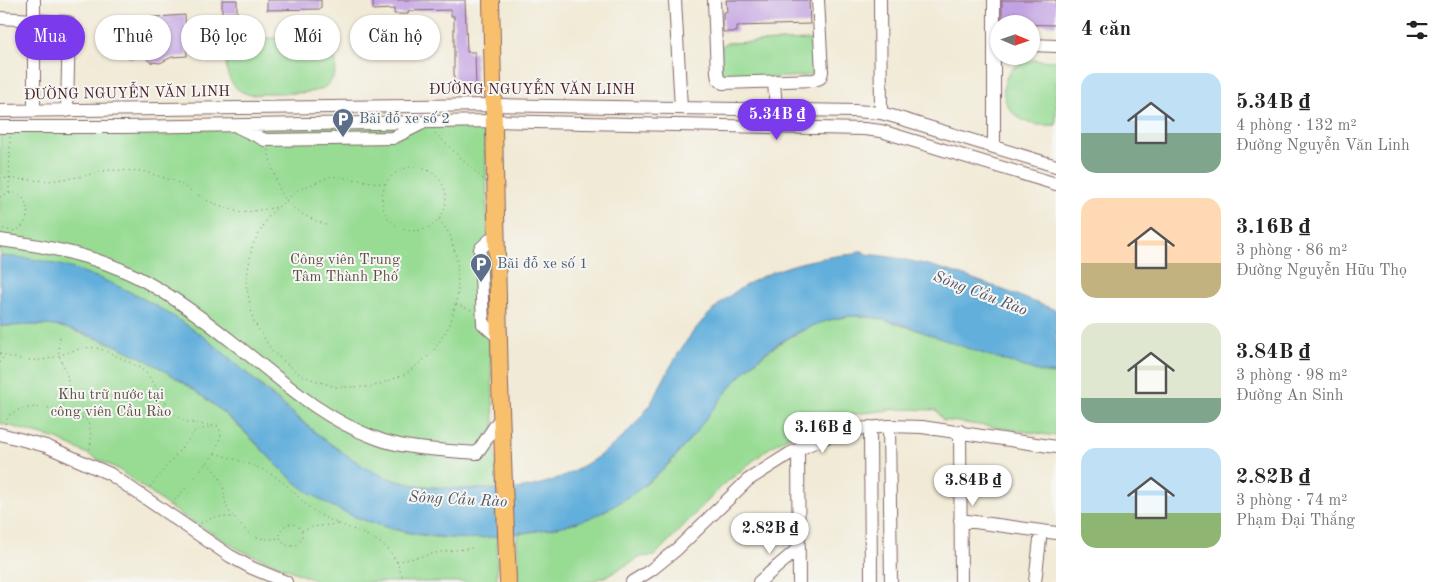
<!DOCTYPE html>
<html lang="vi">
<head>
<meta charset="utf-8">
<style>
  :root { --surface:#fff; --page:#f2f2f2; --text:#222; --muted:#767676; --accent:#7c3aed }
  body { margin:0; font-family:"Old Standard TT",serif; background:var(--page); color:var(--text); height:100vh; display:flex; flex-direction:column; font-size:19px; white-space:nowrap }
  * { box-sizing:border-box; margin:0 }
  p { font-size:16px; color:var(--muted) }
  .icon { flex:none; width:28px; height:28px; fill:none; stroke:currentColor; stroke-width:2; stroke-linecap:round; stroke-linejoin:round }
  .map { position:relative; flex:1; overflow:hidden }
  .drawer { display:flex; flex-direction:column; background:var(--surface); width:400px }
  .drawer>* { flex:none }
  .guide { position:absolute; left:15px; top:15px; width:475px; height:45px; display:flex; gap:10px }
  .needle { width:32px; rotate:92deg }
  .controls { position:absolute; left:990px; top:15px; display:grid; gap:10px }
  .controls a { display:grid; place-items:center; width:50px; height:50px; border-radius:50%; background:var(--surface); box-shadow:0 1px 4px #0004; font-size:25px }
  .price { position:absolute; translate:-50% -42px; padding:0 11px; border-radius:18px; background:#fff; color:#222; font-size:16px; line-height:32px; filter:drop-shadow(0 1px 2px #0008) }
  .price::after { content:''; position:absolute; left:50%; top:30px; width:15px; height:11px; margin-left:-8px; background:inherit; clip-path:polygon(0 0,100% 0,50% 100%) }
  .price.active { background:var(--accent); color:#fff }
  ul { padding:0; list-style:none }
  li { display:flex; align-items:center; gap:15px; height:125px; padding:0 25px }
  li span { display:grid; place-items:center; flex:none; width:140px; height:100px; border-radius:15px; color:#555 }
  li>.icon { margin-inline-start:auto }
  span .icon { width:60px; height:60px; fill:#fffc; stroke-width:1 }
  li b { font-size:21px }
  h2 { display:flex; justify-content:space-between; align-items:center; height:60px; padding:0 25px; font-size:21px }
  .pill { padding:0 18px; border-radius:22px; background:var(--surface); box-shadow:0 1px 4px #0004; font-size:18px; line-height:45px }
  .pill.active { background:var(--accent); color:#fff }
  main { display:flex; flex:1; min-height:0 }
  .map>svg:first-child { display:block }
</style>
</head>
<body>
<main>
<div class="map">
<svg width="1056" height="582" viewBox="0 0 1056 582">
  <rect width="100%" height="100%" fill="#f6f6f2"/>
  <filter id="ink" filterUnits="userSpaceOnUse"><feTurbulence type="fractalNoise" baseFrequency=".02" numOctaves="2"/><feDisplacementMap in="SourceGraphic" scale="10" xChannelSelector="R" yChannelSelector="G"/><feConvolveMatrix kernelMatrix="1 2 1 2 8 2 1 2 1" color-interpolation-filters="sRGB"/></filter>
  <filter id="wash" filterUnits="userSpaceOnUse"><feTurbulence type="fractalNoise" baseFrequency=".0096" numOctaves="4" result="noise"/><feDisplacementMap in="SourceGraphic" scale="20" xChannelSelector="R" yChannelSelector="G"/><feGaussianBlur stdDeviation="1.12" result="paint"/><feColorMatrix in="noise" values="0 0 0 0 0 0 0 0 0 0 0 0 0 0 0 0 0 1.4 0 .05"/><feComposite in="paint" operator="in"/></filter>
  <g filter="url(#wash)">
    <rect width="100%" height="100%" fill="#f1ead6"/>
    <!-- green -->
    <path fill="#98dc94" stroke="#717e60" d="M315,38c25,8 29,42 4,52 -12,4 -36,3 -49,3 -7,1 -16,3 -23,1 -23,-7 -30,-43 -5,-52 15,-6 56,-4 73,-4z
      M809,40h6l4,27 -5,6 -8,3 -73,4 -12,-5 1,-29 4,-3z
      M1033,60l23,1v64c-8,0 -20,1 -27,-2 -21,-8 -33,-29 -20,-50 5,-8 16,-10 24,-13z
      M485,124l5,213 7,152h-41l-51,-5 -33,-12 -49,-33 -97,-84 -39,-30 -43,-26 -49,-22 -83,-20 -12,-1v-131z
      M852,316l25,2 34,10 133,45 12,1v62l-113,-16 -7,-10 -38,-1 -53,6 -3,7 -37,5 -36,21 -46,37 -69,71 -14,1 -31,18 -18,7h-72l-2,-48c24,-4 51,-7 74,-17 28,-12 57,-32 78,-53 17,-18 30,-38 45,-57 26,-33 49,-57 88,-76 6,-3 13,-8 20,-10 10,-2 21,-3 30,-5z
      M0,326c18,0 39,-2 57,0 7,1 15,4 22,7 32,9 64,23 92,41 24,16 48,34 69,54 19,17 36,39 57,55 54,42 132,63 200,53v46h-178l-79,-32 -62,-37 -60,-44 -61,-30 -57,-16z"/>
    <!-- water -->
    <path fill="#62afdb" stroke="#566783" d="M858,251h5l2,3c70,6 126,32 191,56v64c-16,-1 -31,-7 -47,-12 -29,-9 -57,-19 -86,-30 -22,-8 -46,-17 -70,-16 -19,1 -36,8 -52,15 -14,7 -29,15 -41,26 -36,30 -58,73 -91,106 -19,20 -52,44 -79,55 -25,9 -52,13 -77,16 -20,3 -40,6 -61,4 -55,-4 -113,-20 -157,-56 -20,-17 -37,-38 -56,-56 -51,-45 -111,-83 -178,-99 -19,-4 -42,-1 -61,-1v-70c66,2 131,32 185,68 29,18 54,43 79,65 27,24 54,47 84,67 9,5 17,12 26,16 33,16 69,17 105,17 12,0 25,2 36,0 50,-5 103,-39 132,-80 8,-11 13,-24 20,-36 12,-22 26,-44 45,-62 38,-38 92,-53 144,-57z"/>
    <g id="blocks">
      <!-- building -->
      <path fill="#c2a2e2" d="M222,0h15v13h-15z
        M267,0h54v9l-54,1z
        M373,0h92l2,52h8l1,37 -20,1v-4h-2v-70h-3v-6l-43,1v3h-14v-5l-21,1z
        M726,0h83l1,24 -73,2v6h-14v-20h4z
        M1002,0h54v25l-54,-1z
        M185,15l2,41 -15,1 -12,6 -10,-1 -5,-5 -17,1 -2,-39z"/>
    </g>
  </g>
  <g filter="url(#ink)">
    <use href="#blocks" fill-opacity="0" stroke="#846667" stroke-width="1"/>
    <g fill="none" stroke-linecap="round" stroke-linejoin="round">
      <!-- minor casing -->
      <g stroke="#846667" stroke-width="14">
        <path id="minor" d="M675,0l6,108
          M714,0l3,73 1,6 5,4 91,-3 6,-2 2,-6 -4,-72
          M880,0l1,113
          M0,18l68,4 1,2 -2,87
          M1031,45l25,1
          M774,82l2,27
          M0,111l494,-6 361,6 26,2 18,5 157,48
          M34,111v-111
          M0,127h123l371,-6 370,8 17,2 175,53
          M238,127l27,13 128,-2 28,-14
          M994,147v-147
          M496,234l-16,15 3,75 16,14
          M0,240c45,6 94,15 135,36 36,18 69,43 100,68 46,35 82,72 138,93 32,13 70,13 104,16l24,-36
          M889,426l2,156
          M870,427l1,155
          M960,431l1,151
          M0,434l46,12 64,28 120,82 22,12 34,14
          M798,450l1,132
          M960,520l96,13
          M632,582l19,-12 26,-21 71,-69 41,-26 34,-16 34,-9 32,-3 33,1 134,20
          M759,582l40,-34
          M1035,582l6,-51"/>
      </g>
      <!-- major casing -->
      <g stroke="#846667" stroke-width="18">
        <path id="major" d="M491,0l9,384 8,198"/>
      </g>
      <!-- path -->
      <path stroke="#846667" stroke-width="1" stroke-dasharray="1 4" stroke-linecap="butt" d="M435,133l48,46
        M268,150c4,17 11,48 25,58 10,8 24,13 35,18
        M382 199a32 32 0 1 1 64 0a32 32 0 1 1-64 0Z
        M0,178l48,3 31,-4 30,-7 33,1 33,10 33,20 33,12 37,-6
        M385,184l-53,-8 -34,14 -28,24 -18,32 -6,37 7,37 19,31 28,24 35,12h37l34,-13 26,-21 18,-28 8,-32 -1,-33 -7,-25 -11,-16
        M9,193l1,-56
        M0,197c36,-21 37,50 0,30
        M456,304l15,6
        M60,337c-6,23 7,26 8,46 1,10 -3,18 -6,27
        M0,353c12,6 27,8 41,7 20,-2 39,-17 59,-11 13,5 38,16 47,25 5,6 9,14 13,20 19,30 23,29 59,32
        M0,363l4,-7
        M5,424l5,-10c23,-13 54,-5 77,6 5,12 5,21 2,33
        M215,453c25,8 50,14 70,31 14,12 19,22 37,32 20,11 44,15 62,30 11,8 16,24 20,36
        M207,463c7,7 14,14 16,24 3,13 0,18 10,29
        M150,487l46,-57 17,-3
        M172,504l43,-51 6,-18 -2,-8
        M201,523l13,-6h20c16,20 21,24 47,21
        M280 535a11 11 0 1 1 22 0a11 11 0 1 1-22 0Z
        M302,531l10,-4 25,-3
        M397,562l43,-10 33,-4"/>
      <!-- minor -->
      <use href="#minor" stroke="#fff" stroke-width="12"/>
      <!-- major -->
      <use href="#major" stroke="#f8bf6c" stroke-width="16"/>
    </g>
  </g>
  <!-- icons -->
  <defs>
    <g id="parking-pin" transform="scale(1.125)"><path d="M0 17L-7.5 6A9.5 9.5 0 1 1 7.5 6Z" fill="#5c6f8a" stroke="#f6f6f2"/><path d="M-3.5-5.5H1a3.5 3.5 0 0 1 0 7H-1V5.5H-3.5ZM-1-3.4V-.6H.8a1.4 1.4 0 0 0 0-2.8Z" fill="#fff"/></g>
  </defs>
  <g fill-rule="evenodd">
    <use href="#parking-pin" x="343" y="119"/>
    <use href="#parking-pin" x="481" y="264"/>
  </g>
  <g text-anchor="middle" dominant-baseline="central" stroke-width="4" stroke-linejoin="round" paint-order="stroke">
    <!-- street labels -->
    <g font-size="15" fill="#4a1f2b" stroke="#f6f6f2">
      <text x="532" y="90">ĐƯỜNG NGUYỄN VĂN LINH</text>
      <text transform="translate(127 94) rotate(-1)">ĐƯỜNG NGUYỄN VĂN LINH</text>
    </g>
    <!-- service labels -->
    <g font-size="15" fill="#4e5e75" stroke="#f6f6f2" text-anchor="start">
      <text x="359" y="119">Bãi đỗ xe số 2</text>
      <text x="497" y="264">Bãi đỗ xe số 1</text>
    </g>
    <!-- park labels -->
    <g font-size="15" fill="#5e4e45" stroke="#f6f6f2">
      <text x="345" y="260">Công viên Trung<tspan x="345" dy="17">Tâm Thành Phố</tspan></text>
      <text x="111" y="395">Khu trữ nước tại<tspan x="111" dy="17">công viên Cầu Rào</tspan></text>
    </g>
    <!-- water labels -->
    <g font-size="16" font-style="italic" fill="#525169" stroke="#f6f6f2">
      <text transform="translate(980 294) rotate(21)">Sông Cầu Rào</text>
      <text transform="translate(458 500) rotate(3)">Sông Cầu Rào</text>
    </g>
  </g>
</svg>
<div class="controls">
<a><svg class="needle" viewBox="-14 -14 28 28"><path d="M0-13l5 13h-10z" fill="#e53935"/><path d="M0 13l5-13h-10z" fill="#767676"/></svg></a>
</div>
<b class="price active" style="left:777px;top:141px">5.34B ₫</b>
<b class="price" style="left:823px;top:454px">3.16B ₫</b>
<b class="price" style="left:973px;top:507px">3.84B ₫</b>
<b class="price" style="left:770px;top:555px">2.82B ₫</b>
<div class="guide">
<a class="pill active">Mua</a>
<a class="pill">Thuê</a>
<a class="pill">Bộ lọc</a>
<a class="pill">Mới</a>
<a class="pill">Căn hộ</a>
</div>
</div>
<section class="drawer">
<h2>4 căn<svg class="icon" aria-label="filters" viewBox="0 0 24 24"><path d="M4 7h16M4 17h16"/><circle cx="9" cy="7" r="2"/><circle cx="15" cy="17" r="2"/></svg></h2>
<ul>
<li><span style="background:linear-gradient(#bfe0f5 60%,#7fa58c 0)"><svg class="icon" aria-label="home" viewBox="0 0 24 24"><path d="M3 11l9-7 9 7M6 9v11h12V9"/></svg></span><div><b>5.34B ₫</b><p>4 phòng · 132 m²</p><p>Đường Nguyễn Văn Linh</p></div></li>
<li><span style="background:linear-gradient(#ffd9b3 65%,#c2b280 0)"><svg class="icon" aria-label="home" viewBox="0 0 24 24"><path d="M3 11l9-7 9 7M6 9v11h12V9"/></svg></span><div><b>3.16B ₫</b><p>3 phòng · 86 m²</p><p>Đường Nguyễn Hữu Thọ</p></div></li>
<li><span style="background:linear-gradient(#dfe7d0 75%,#7fa58c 0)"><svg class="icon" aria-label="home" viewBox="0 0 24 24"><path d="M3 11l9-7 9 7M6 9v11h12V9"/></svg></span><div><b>3.84B ₫</b><p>3 phòng · 98 m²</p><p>Đường An Sinh</p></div></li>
<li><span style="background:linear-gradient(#bfe0f5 65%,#8fb573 0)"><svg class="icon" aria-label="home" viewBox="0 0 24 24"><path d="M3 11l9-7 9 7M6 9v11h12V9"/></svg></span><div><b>2.82B ₫</b><p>3 phòng · 74 m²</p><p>Phạm Đại Thắng</p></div></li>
</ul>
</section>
</main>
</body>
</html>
